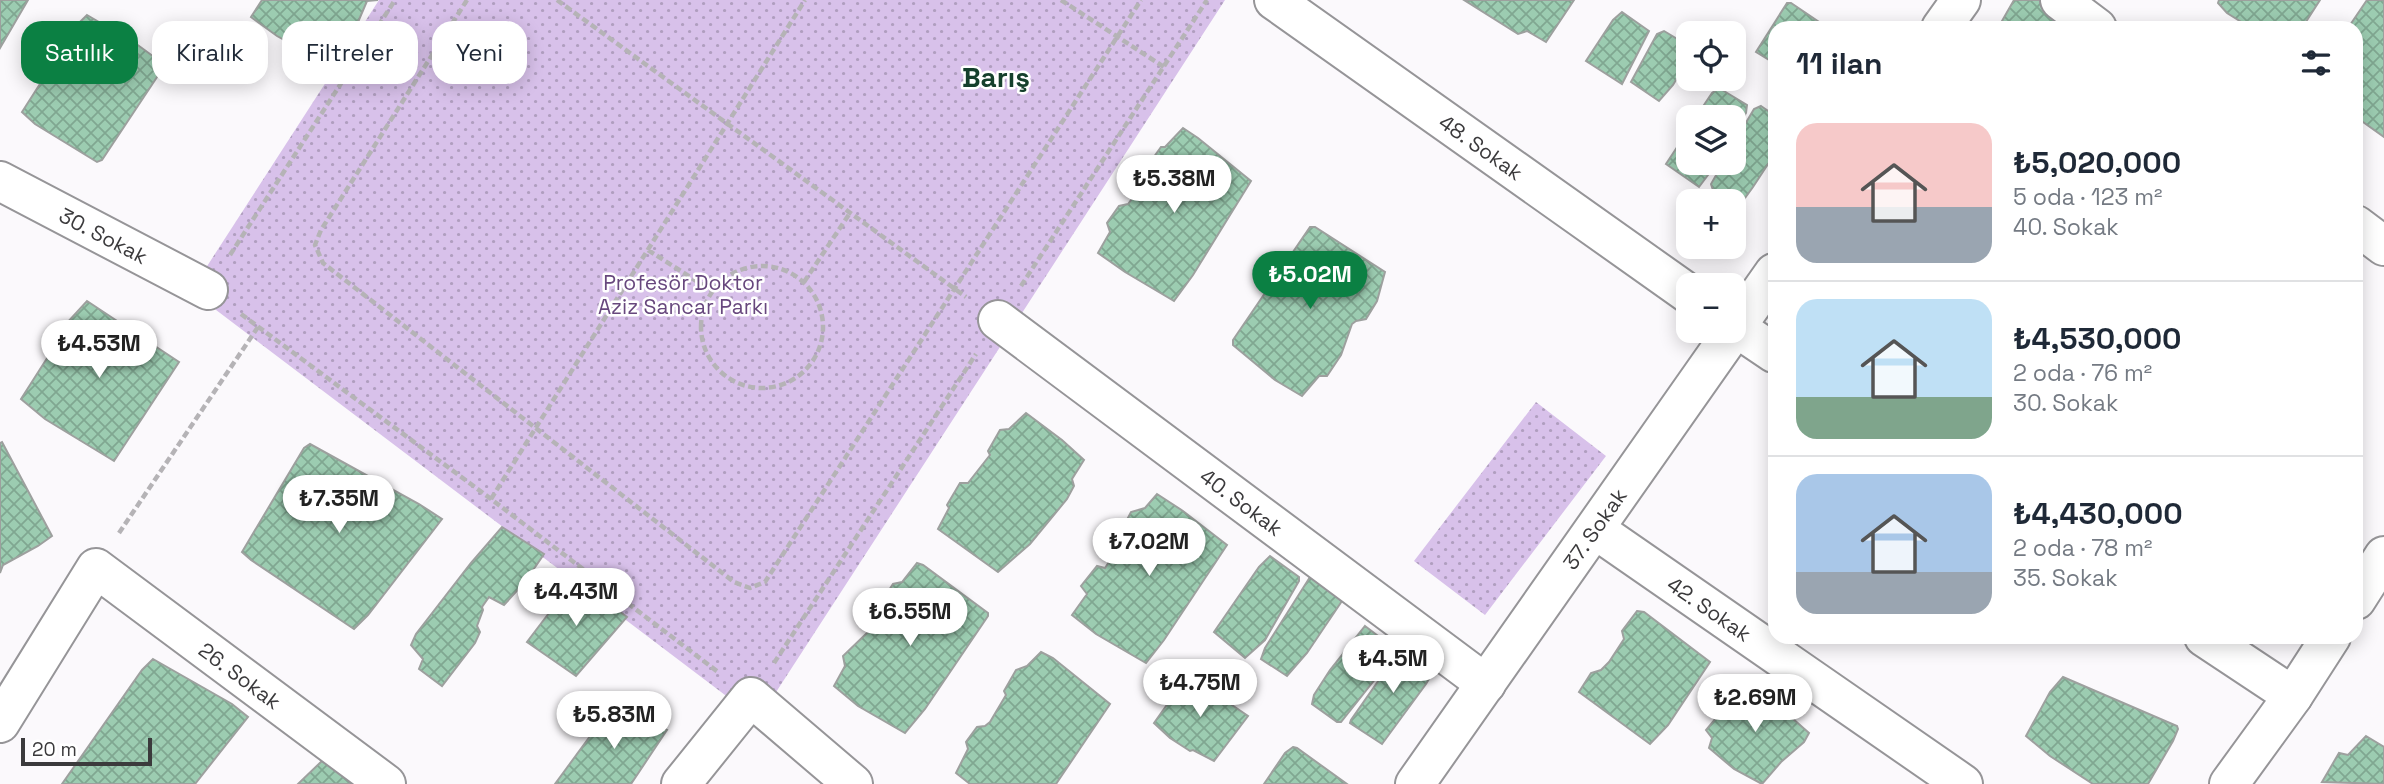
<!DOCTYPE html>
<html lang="tr">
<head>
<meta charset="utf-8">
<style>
  :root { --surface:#fff; --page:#f2f2f3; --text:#1f2937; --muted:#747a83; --line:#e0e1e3; --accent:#0b8043 }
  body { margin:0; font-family:"Space Grotesk",sans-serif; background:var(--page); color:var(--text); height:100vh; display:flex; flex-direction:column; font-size:26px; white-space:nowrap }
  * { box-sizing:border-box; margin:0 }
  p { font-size:23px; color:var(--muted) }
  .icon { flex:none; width:38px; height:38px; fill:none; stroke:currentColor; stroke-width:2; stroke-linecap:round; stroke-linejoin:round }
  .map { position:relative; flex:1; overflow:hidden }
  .side { position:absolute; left:1768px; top:21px; width:595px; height:623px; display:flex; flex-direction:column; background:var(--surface); border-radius:21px; box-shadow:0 4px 18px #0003 }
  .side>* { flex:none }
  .hud { position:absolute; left:21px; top:21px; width:665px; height:63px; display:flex; gap:14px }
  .controls { position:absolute; left:1676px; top:21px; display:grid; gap:14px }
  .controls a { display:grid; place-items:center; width:70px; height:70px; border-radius:14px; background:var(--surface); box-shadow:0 4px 18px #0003; font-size:35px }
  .scale { position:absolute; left:21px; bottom:18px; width:131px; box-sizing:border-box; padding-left:7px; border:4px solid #3b3a3c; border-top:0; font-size:19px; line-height:24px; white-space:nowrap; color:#3b3a3c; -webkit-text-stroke:5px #fff; paint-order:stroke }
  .price { position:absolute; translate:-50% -60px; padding:0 16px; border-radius:24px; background:#fff; color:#222; font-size:23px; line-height:46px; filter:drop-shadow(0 2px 4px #0008) }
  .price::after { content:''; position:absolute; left:50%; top:42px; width:21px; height:16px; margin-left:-10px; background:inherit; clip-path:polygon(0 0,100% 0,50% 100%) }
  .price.active { background:var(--accent); color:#fff }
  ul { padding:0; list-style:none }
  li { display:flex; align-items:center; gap:21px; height:175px; padding:0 28px }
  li+li { border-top:2px solid var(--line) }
  li span { display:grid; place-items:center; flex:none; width:196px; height:140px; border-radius:21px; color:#555 }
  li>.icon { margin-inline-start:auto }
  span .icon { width:84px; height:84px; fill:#fffc; stroke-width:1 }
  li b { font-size:30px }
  h2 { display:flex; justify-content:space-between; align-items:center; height:84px; padding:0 28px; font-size:30px }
  .tag { padding:0 24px; border-radius:21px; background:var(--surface); box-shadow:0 4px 18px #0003; font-size:24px; line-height:63px }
  .tag.active { background:var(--accent); color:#fff }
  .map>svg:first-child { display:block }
</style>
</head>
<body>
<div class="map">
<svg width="2384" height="784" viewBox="0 0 2384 784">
  <defs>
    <pattern id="park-dots" width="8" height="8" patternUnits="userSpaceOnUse" patternTransform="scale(1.75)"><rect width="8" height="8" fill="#d8c1ea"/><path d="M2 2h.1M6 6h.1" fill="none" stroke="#b09ebf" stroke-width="1.8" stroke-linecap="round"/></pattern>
    <pattern id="building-cross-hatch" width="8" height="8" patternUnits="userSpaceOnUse" patternTransform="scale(1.75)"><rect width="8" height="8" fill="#9cccb1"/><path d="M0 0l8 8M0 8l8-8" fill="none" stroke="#80a791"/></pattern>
  </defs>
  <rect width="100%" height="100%" fill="#fbf9fc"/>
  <!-- park -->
  <path fill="url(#park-dots)" d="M379,0h846l-467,720 -567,-429z
    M1536,402l70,54 -121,159 -71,-54z"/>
  <!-- building -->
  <path fill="url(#building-cross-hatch)" stroke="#9da09e" stroke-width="2" d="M0,0h28l-28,48z
    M262,0h116l-11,1 -23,54 -11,-4 -11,10 -45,-25 -26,-19z
    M1464,0h110l-28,42 -19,-11 -9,3z
    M2014,0h44l37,28h-97z
    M2219,0h101l-18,28h-51l-24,-15 -9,-10z
    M2367,0h17v137l-28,-20v-89h-8z
    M1787,3h4l37,25h-54v35l-18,-11z
    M1622,12l27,19 -27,53 -36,-23 27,-41z
    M87,15l48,28 30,22 -63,95 -5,2 -62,-38 -13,-12 57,-89z
    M1664,31l25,15v12l-16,27 -14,16 -28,-19 26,-48z
    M1719,88l28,17 -1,8 -12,20v-16h-38l16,-24z
    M1761,106l13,9v40l-21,32 -11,15 -5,1 -24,-13 -2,-6 12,-21h11v-20l20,-34z
    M1183,128l15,10 53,43 -58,94 -19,26 -49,-29 -27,-19 12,-21 -3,-9 12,-17 9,-2 19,-25 -1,-11 15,-21h4z
    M1689,129v34h28l-18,24 -33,-23z
    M1310,227h5l70,45 -8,29 -11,18 -10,2 -4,3 -11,31 -14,21h-8l-17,20 -27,-16 -42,-35v-5z
    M87,301l92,61 -65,99 -69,-42 -24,-20 30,-47 -3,-6 5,-8z
    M1026,413l36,27 22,20 -12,19 2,7 -7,13 -37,45 -32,28 -60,-43 11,-21 -2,-3 13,-22h8l22,-28 -2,-4 12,-21 9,-1z
    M2,442l50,94 -14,10 -35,19 -3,8v-130z
    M310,444l109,60 23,15 -74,96 -14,14 -103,-69 -9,-8 62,-104z
    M1157,494l26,17 44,34 -63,95 -18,23 -50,-29 -24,-19 15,-21 -6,-8 16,-20 8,2 15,-23v-12l11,-21 14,-4z
    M502,527l42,27 -19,28 -21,23 -15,-8 -7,10 1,3 -6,16 3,6 -5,11 -33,43 -23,-17 4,-10 -12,-14 5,-11 55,-71z
    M1270,556l29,21v4l-34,59 -20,18 -31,-26 45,-65z
    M917,563l6,2 65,48v3l-63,93 -20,24 -47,-27 -24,-20 11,-20 -2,-10 26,-25 14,-23 -3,-4 13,-20 9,-2z
    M1310,577l17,10 15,14 -35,52 -20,23 -26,-17 4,-11z
    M575,579l52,38 -51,59 -49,-34z
    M1637,611l7,1 66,50 -42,63 -18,19 -71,-52 12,-19 10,-3 8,-8 15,-23 -2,-8z
    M1365,626l29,22 -18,30 -35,44h-4l-25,-18 2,-9 16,-25z
    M1406,645l29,24 -9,15 -44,60 -32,-21 1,-3 49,-70z
    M1041,652l12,6 57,46 -54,80h-86l-14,-11 12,-24 -2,-7 11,-15 8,-1 5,-4 16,-27 -2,-4 12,-21 11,-4z
    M153,659l79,45 16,13 -53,67h-133l80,-114z
    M1188,675l60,41 -34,45 -21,-11 -3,1 -20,-13 -16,-15z
    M2063,677l114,49 1,3 -5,12 -25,43h-55l-43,-28 -24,-20 24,-44z
    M1757,681l18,12v10l34,30 -5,9 -23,20 -19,22 -28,-15 -25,-21 3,-10 -6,-8 24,-29 8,2z
    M617,706l50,24 -36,54h-76l47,-64z
    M2366,736l18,11v37l-62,-2 17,-29 9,2z
    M1293,747l4,1 50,36h-83l21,-31z
    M324,759l43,25h-69z"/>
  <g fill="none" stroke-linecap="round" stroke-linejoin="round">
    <!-- minor casing -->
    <g stroke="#969598" stroke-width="42">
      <g id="minor">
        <path id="s1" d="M1274,0l415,294"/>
        <path d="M2060,0l37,28"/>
        <path d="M1941,28l20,-28"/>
        <path id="s2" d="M0,181l208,109"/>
        <path d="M2356,225l28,21"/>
        <path id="s3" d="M998,320l488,364"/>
        <path d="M1734,326l40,27"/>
        <path id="s4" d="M1596,530l367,254"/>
        <path d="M2356,600l28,-44"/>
        <path d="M2204,637l89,59"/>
        <path id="s5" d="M0,723l96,-155 290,216"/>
        <path d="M681,784l70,-87 102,87"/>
        <path id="s6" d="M1415,784l359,-511"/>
        <path d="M2229,784l64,-88 38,-59"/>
      </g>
    </g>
    <!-- path -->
    <path stroke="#b5b3b6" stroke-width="4.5" stroke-dasharray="7 3.5" stroke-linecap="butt" d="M467,0l-146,230 -6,15 8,18 411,319 16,6 15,-6 376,-582
      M557,0l409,297
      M1061,0l103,67
      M648,250l64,41
      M230,255l165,-255
      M701 327a61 61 0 1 1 122 0a61 61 0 1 1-122 0Z
      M804,282l46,-69
      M1021,286l186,-286
      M241,314l250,185 227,173
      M491,499l314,-499
      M119,533l139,-206
      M774,663l202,-309"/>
    <!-- minor -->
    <use href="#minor" stroke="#fff" stroke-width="38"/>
  </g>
  <g text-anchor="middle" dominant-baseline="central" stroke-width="5" stroke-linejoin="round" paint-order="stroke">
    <!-- street labels -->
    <g font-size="21" fill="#3b3a3c" stroke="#fff">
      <text stroke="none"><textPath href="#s1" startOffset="254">48. Sokak</textPath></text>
      <text stroke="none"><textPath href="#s2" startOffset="117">30. Sokak</textPath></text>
      <text stroke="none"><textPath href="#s3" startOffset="304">40. Sokak</textPath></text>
      <text stroke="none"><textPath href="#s6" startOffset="312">37. Sokak</textPath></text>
      <text stroke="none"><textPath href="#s4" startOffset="138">42. Sokak</textPath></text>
      <text stroke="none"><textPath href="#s5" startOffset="362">26. Sokak</textPath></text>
    </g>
    <!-- park labels -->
    <g font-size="21" fill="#67477d" stroke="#fff">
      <text x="683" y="282">Profesör Doktor<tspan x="683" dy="24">Aziz Sancar Parkı</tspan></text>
    </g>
    <!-- district labels -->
    <g font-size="28" font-weight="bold" fill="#15402c" stroke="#fff">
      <text x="996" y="77">Barış</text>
    </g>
  </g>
</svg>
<div class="controls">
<a><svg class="icon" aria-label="locate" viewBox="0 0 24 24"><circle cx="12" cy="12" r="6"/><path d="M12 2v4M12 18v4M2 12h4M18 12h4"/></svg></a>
<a><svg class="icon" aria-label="layers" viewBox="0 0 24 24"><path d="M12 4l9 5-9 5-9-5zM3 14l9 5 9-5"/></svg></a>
<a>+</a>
<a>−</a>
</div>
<div class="scale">20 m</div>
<b class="price" style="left:1174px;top:215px">₺5.38M</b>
<b class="price active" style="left:1310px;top:311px">₺5.02M</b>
<b class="price" style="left:99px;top:380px">₺4.53M</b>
<b class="price" style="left:339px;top:535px">₺7.35M</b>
<b class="price" style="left:1149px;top:578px">₺7.02M</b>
<b class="price" style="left:576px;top:628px">₺4.43M</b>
<b class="price" style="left:910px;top:648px">₺6.55M</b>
<b class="price" style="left:1393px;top:695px">₺4.5M</b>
<b class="price" style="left:1200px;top:719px">₺4.75M</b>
<b class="price" style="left:1755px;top:734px">₺2.69M</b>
<b class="price" style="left:614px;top:751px">₺5.83M</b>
<div class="hud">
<a class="tag active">Satılık</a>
<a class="tag">Kiralık</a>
<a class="tag">Filtreler</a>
<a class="tag">Yeni</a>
</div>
<section class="side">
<h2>11 ilan<svg class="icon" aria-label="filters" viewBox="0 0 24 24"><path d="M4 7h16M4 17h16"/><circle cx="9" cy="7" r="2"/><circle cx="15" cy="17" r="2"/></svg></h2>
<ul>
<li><span style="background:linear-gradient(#f6c9c9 60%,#9aa5b1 0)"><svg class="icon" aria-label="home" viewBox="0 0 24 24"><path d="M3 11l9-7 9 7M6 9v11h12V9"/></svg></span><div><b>₺5,020,000</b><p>5 oda · 123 m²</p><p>40. Sokak</p></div></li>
<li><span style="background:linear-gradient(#bfe0f5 70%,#7fa58c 0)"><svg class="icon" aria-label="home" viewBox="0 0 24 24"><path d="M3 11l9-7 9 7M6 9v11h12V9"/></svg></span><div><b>₺4,530,000</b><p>2 oda · 76 m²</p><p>30. Sokak</p></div></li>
<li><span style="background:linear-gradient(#a9c7e8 70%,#9aa5b1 0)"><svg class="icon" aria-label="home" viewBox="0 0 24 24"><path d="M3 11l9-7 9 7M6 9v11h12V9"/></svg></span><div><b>₺4,430,000</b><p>2 oda · 78 m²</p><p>35. Sokak</p></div></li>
</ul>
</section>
</div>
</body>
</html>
